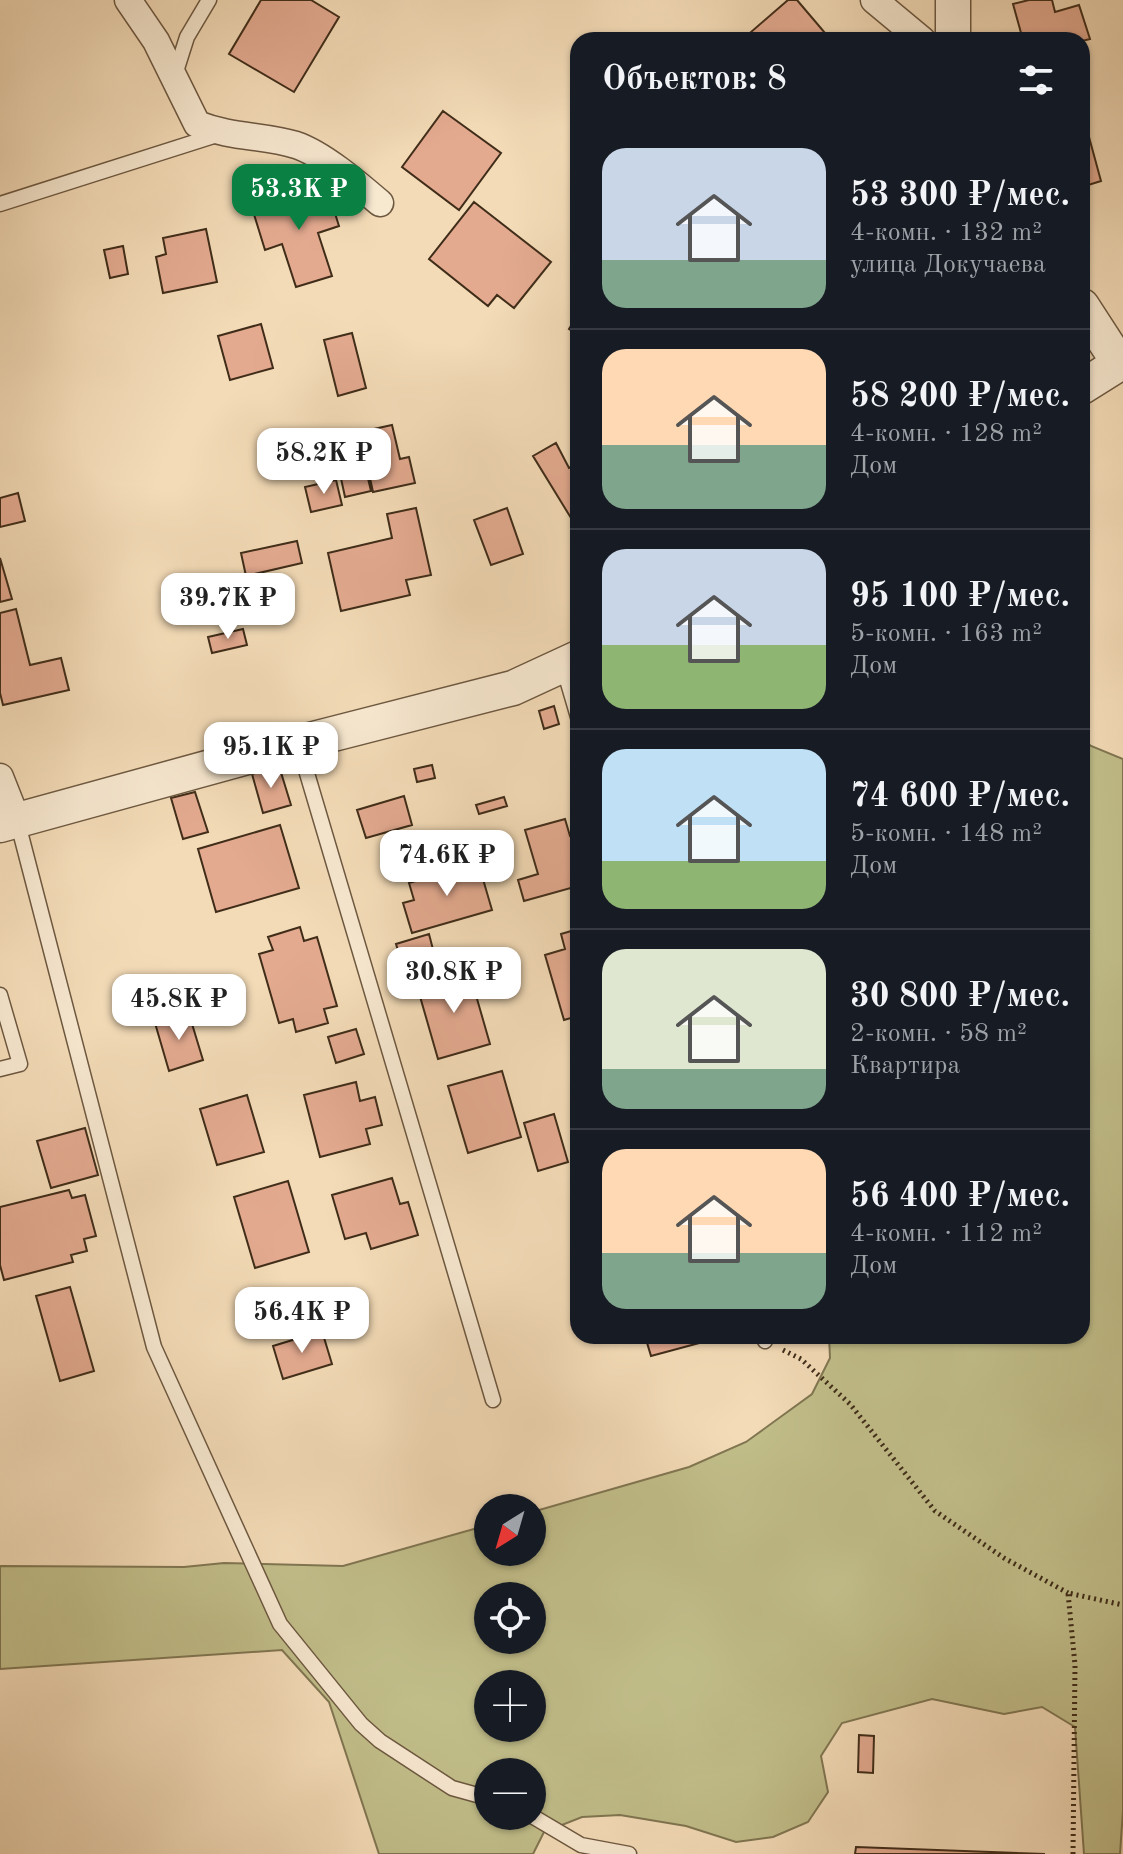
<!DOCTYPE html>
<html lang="ru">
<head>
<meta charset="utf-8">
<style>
  :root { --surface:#171b24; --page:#242831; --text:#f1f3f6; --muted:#9ea1a6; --line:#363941; --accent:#0b8043 }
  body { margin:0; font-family:"Old Standard TT",serif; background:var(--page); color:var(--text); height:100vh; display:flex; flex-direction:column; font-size:30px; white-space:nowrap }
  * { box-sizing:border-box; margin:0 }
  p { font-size:26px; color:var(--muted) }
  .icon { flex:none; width:44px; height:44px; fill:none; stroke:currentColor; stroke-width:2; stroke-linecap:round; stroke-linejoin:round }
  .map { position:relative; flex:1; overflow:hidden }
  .side { position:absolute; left:570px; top:32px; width:520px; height:1312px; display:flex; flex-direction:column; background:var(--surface); border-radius:24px; box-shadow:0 2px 6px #0004 }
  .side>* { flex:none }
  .needle { width:52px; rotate:217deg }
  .controls { position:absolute; left:474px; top:1494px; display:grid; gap:16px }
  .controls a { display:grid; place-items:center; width:72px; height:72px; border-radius:50%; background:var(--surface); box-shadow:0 2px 6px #0004; font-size:40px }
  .price { position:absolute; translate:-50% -68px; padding:0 18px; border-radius:16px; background:#fff; color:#222; font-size:26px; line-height:52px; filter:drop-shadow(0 2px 4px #0008) }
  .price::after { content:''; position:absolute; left:50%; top:48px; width:24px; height:18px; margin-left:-12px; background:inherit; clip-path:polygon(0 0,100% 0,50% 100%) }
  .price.on { background:var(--accent); color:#fff }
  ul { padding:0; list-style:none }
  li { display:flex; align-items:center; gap:24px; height:200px; padding:0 32px }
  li+li { border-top:2px solid var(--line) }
  li span { display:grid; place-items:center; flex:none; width:224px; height:160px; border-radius:24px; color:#555 }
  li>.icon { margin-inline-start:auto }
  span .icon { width:96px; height:96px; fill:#fffc; stroke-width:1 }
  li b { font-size:34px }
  h2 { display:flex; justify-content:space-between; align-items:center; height:96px; padding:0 32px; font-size:34px }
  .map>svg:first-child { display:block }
</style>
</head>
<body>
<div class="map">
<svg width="1123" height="1854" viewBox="0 0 1123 1854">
  <rect width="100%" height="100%" fill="#f3dbb7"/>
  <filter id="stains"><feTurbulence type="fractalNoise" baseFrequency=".0025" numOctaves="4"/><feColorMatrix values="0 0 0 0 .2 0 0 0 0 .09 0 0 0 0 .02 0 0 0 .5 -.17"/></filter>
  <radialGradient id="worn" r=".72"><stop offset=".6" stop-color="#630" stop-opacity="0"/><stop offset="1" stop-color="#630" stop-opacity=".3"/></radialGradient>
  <!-- green -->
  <path fill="#c1be8a" stroke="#807652" stroke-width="2" fill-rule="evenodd" d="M1082,739l9,7 32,13v1051l-3,44h-36l-9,-127 -33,-20 -38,7 -72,-15 -90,24 -21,33 7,36 -20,30 -35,15 -37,5 -50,-16 -66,-11 -38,2 -38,15 -11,22h-154l-50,-152 -47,-52 -282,19v-103l184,1 40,-4 119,3 145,-41v27h44v-40l157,-45 57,-25 66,-48 18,-36 -1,-22h253zM488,1596h44v44h-44zM488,1684h44v44h-44zM488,1772h44v44h-44z"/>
  <!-- building -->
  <path fill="#e3aa90" stroke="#402d19" stroke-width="2" d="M261,0h50l28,17 -45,75 -65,-38z
    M788,0h9l34,40h-47l-3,-4 -5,4h-18l-7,-8z
    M1029,0h23l3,12 24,-7 11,34 -8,2 -59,-1 -10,-36z
    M443,111l58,42 -42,57 -57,-43z
    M1086,126l15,55 -19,6v-60z
    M326,185l13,41 -21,7 14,43 -36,11 -14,-43 -17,6 -13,-42z
    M474,202l77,60 -37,46 -17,-13 -9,11 -59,-47z
    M206,229l11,53 -54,11 -7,-36 10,-3 -3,-16z
    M123,246l5,28 -18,4 -6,-28z
    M578,315v20l-9,-6z
    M261,324l12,44 -43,12 -12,-44z
    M352,333l14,55 -28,8 -14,-56z
    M392,425l8,34 9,-2 6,26 -42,9 -13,-60z
    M556,443l13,25 9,-4v50l-7,4 -38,-62z
    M361,449l10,42 -26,6 -9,-42z
    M336,480l6,25 -31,7 -6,-25z
    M18,493l7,28 -25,6v-29z
    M416,508l15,67 -25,5 4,15 -69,16 -13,-58 64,-15 -5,-24z
    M507,508l16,46 -32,11 -17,-45z
    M297,541l5,22 -56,13 -5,-23z
    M0,558l12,41 -12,3z
    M279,575l4,21 -35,8 -5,-21z
    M16,609l14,56 31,-7 8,32 -66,15 -3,-12v-80z
    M243,629l4,16 -35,8 -4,-16z
    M554,706l5,18 -15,5 -5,-18z
    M432,765l3,13 -18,4 -3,-13z
    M279,766l12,39 -28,8 -11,-39z
    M195,792l13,40 -25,7 -12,-41z
    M404,796l8,29 -46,13 -9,-28z
    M504,797l3,9 -28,8 -3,-9z
    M565,819l5,17 8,-3v53l-54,15 -6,-21 20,-6 -13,-44z
    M280,825l19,63 -83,24 -18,-63z
    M478,862l14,48 -80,23 -9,-30 11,-3 -5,-17z
    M300,927l4,14 13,-4 20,69 -13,3 4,14 -32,9 -3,-13 -14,4 -20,-69 14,-4 -5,-13z
    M578,929v87l-14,4 -19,-65 20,-6 -4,-15z
    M429,934l7,27 -32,10 -8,-27z
    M504,949l3,13 -15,3 -3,-13z
    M469,971l21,73 -52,15 -21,-73z
    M189,1014l14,46 -34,11 -14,-48z
    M356,1029l8,25 -28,9 -8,-26z
    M502,1071l19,66 -53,16 -20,-67z
    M356,1082l4,19 15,-4 7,28 -16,4 4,15 -50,13 -16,-62z
    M247,1095l17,57 -47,13 -17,-56z
    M554,1114l14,48 -30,9 -14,-48z
    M85,1128l13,47 -47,13 -14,-47z
    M392,1178l8,26 8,-2 10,33 -47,14 -5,-16 -21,6 -13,-44z
    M288,1181l21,71 -54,16 -21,-71z
    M69,1190l3,8 13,-3 11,41 -12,3 3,12 -16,4 2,7 -69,18 -4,-15v-58z
    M70,1287l24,84 -34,10 -24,-85z
    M322,1331l10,33 -49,15 -10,-33z
    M645,1336h73v2l-67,18z
    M859,1735l15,1 -1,37 -15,-1z
    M856,1847l189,7h-190z"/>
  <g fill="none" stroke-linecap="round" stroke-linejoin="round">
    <!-- service casing -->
    <g stroke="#6d5840" stroke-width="17">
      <path id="service" d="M174,78l13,-41 22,-37
        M0,204l220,-70
        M563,666l15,51
        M298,743l195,657
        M17,820l137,527 126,277 81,100 19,17 72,47 36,10
        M0,995l20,69 -20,5
        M763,1336l2,5
        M532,1816l49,29 48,9"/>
    </g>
    <!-- minor casing -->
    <g stroke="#6d5840" stroke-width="29">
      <path id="minor" d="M128,0l28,41 41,83c35,14 66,11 99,21 27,9 63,40 84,58
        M874,0l48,40
        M0,777l17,43"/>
    </g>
    <!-- tertiary casing -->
    <g stroke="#6d5840" stroke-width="37">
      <path id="tertiary" d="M953,40v-40
        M1082,306l37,57
        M1082,387l41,-26
        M0,825l298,-82 215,-55 65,-30"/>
    </g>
    <!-- path -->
    <path stroke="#402d19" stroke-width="5" stroke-dasharray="2 4" stroke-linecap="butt" d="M783,1350l18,9 49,45 85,107 69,47 64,35
      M1073,1854l2,-189 -7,-72 55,12"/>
    <!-- service -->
    <use href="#service" stroke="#f7e8d0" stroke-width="14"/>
    <!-- minor -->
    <use href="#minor" stroke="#f7e8d0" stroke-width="26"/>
    <!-- tertiary -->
    <use href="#tertiary" stroke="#f7e8d0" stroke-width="34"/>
  </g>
  <rect width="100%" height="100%" filter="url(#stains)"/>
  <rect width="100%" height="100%" fill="url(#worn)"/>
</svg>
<div class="controls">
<a><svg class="needle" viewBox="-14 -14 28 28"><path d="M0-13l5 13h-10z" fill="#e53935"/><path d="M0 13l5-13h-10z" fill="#9ea1a6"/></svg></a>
<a><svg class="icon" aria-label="locate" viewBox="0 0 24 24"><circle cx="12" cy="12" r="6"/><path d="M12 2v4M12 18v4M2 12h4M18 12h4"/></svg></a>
<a>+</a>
<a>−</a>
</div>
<b class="price on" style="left:299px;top:232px">53.3K ₽</b>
<b class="price" style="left:324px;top:496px">58.2K ₽</b>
<b class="price" style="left:228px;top:641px">39.7K ₽</b>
<b class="price" style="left:271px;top:790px">95.1K ₽</b>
<b class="price" style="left:447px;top:898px">74.6K ₽</b>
<b class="price" style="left:454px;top:1015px">30.8K ₽</b>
<b class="price" style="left:179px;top:1042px">45.8K ₽</b>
<b class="price" style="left:302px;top:1355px">56.4K ₽</b>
<section class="side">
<h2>Объектов: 8<svg class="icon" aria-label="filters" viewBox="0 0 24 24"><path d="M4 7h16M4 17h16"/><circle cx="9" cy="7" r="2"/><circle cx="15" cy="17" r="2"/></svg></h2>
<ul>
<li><span style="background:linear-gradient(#c9d6e8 70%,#7fa58c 0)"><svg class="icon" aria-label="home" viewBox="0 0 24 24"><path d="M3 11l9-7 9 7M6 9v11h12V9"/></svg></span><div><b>53 300 ₽/мес.</b><p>4-комн. · 132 m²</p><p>улица Докучаева</p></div></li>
<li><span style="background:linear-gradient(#ffd9b3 60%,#7fa58c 0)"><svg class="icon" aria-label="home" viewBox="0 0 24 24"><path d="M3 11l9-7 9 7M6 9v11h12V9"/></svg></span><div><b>58 200 ₽/мес.</b><p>4-комн. · 128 m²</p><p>Дом</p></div></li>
<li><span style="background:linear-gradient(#c9d6e8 60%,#8fb573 0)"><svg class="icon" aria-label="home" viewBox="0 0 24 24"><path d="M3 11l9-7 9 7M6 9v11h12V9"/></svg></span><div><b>95 100 ₽/мес.</b><p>5-комн. · 163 m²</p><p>Дом</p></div></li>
<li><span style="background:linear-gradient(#bfe0f5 70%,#8fb573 0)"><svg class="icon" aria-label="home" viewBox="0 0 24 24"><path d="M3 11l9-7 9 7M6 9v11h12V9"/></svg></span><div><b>74 600 ₽/мес.</b><p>5-комн. · 148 m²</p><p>Дом</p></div></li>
<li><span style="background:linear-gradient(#dfe7d0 75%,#7fa58c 0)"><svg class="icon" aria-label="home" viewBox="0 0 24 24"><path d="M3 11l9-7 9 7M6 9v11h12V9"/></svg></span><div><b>30 800 ₽/мес.</b><p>2-комн. · 58 m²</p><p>Квартира</p></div></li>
<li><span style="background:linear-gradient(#ffd9b3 65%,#7fa58c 0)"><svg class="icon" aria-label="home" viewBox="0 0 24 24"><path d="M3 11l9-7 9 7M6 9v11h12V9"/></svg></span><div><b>56 400 ₽/мес.</b><p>4-комн. · 112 m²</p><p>Дом</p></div></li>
</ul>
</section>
</div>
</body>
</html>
